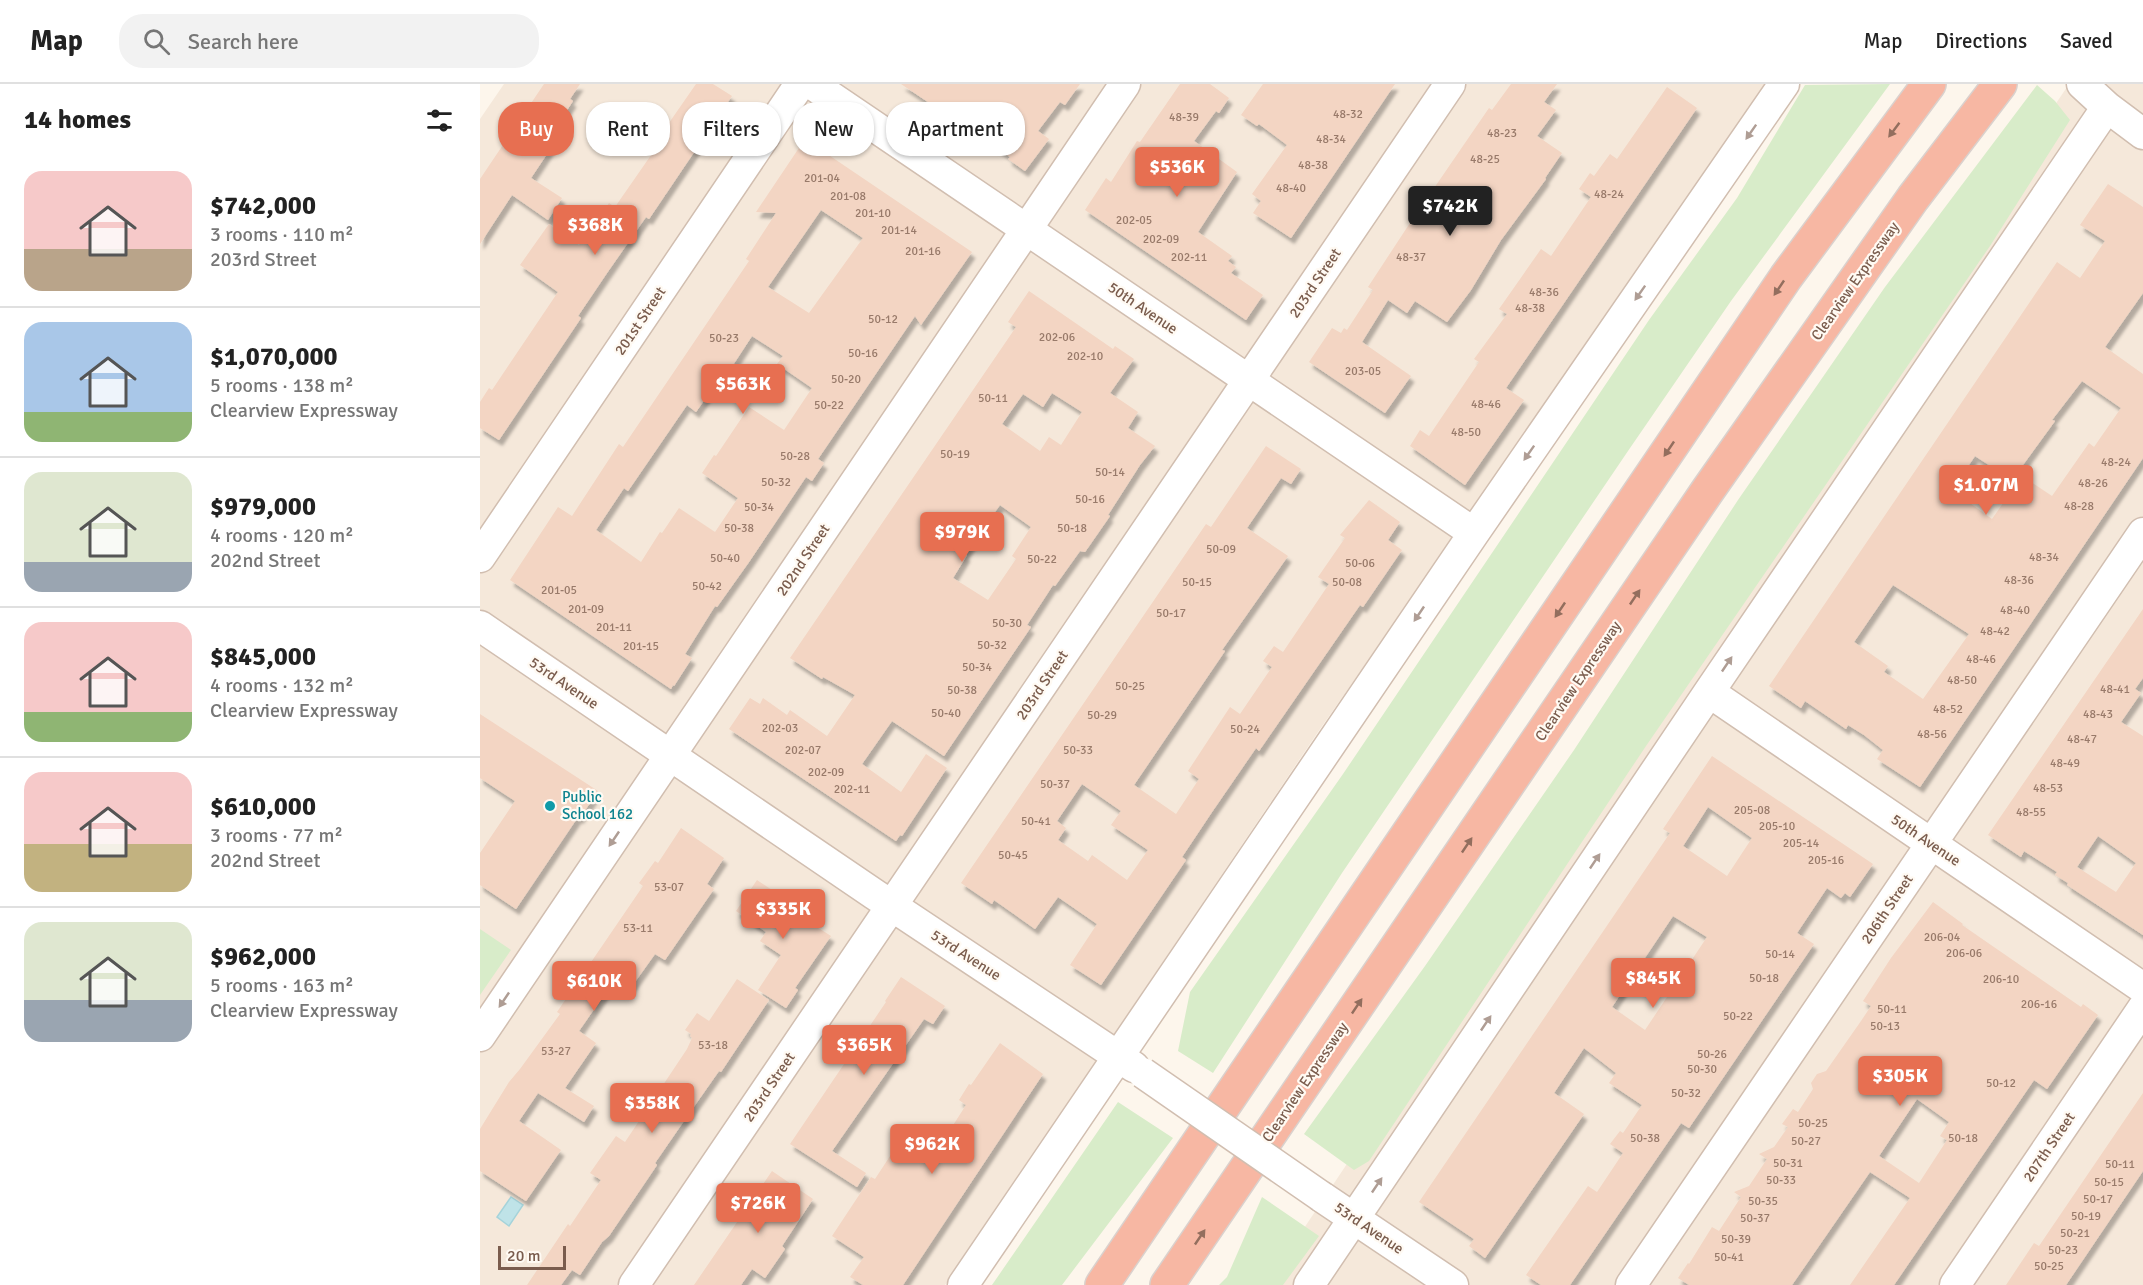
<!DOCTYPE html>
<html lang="en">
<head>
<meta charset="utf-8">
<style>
  :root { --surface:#fff; --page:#f2f2f2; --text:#222; --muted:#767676; --line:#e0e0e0; --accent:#e76f51 }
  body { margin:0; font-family:Signika,sans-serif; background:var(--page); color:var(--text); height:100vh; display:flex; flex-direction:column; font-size:22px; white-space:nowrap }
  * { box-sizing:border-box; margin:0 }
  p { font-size:20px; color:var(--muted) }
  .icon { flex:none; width:33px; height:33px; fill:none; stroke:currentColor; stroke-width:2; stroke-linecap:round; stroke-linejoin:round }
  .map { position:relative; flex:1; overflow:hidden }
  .sheet { display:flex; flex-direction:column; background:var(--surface); width:480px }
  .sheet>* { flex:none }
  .hud { position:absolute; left:18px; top:18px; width:570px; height:54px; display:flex; gap:12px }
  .scale { position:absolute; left:18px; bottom:15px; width:68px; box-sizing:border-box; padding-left:6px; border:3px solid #7a5c4d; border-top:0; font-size:16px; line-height:21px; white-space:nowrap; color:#7a5c4d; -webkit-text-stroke:4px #fffaf3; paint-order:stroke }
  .price { position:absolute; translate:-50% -51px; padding:0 14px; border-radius:6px; background:var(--accent); color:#fff; font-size:20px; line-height:39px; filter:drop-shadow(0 2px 3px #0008) }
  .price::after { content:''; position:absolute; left:50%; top:36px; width:18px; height:14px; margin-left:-9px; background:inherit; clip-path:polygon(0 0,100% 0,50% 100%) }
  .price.active { background:#222; color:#fff }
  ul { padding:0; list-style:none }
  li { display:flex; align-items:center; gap:18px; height:150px; padding:0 24px }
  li+li { border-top:2px solid var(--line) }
  li span { display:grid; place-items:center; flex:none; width:168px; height:120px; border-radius:18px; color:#555 }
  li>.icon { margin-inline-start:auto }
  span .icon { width:72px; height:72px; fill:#fffc; stroke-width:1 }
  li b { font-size:26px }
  h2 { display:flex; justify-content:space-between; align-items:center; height:72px; padding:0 24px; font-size:26px }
  .chip { padding:0 21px; border-radius:24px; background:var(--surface); box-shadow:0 2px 4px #0004; font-size:21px; line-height:54px }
  .chip.active { background:var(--accent); color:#fff }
  header { display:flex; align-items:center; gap:36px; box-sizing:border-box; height:84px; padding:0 30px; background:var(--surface); border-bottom:2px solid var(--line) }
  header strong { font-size:28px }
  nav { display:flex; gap:33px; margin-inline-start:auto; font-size:21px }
  .search { width:420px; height:54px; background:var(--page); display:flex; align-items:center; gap:15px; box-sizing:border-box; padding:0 21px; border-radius:24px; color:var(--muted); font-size:22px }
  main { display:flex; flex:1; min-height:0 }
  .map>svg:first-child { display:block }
</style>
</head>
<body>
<header>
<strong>Map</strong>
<div class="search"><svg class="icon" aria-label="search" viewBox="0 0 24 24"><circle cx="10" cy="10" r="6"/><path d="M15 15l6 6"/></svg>Search here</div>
<nav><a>Map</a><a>Directions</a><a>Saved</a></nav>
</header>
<main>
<section class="sheet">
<h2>14 homes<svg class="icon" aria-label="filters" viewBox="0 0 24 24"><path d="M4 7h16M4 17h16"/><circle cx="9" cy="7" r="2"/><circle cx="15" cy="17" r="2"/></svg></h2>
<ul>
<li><span style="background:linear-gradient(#f6c9c9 65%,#b9a48a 0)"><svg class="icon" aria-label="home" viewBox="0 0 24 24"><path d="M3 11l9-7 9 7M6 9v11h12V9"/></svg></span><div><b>$742,000</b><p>3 rooms · 110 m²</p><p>203rd Street</p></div></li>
<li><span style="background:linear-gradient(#a9c7e8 75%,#8fb573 0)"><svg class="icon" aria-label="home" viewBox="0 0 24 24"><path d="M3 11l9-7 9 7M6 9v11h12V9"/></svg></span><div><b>$1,070,000</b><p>5 rooms · 138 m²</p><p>Clearview Expressway</p></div></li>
<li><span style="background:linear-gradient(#dfe7d0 75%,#9aa5b1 0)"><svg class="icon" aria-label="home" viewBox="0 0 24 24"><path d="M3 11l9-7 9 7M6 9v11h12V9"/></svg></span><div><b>$979,000</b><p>4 rooms · 120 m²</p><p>202nd Street</p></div></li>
<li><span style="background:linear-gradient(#f6c9c9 75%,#8fb573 0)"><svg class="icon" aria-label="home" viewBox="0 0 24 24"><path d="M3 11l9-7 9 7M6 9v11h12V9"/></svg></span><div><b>$845,000</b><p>4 rooms · 132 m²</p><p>Clearview Expressway</p></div></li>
<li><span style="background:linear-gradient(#f6c9c9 60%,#c2b280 0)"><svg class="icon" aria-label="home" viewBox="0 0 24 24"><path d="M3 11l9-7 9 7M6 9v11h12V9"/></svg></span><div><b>$610,000</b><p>3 rooms · 77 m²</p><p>202nd Street</p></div></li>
<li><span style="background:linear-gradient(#dfe7d0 65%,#9aa5b1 0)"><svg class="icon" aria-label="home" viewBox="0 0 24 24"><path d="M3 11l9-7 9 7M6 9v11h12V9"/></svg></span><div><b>$962,000</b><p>5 rooms · 163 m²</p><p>Clearview Expressway</p></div></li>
</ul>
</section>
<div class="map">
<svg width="1663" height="1201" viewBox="0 0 1663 1201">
  <defs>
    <filter id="shadow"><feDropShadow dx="3.5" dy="6" stdDeviation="1.5" flood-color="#0004"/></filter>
  </defs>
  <rect width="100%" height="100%" fill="#fdf6ec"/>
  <!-- residential -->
  <path fill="#f5e8da" d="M24,0h1266l-452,648 -373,553h-465v-1166z
    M1589,0h74v1201h-877z"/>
  <!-- green -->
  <path fill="#d8ecc9" d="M1410,0l-159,217 -103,150 -286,422 -129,200 -35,-22 12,-59 153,-218 306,-454 88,-122 68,-113z
    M1557,1l18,16 15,19 -80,126 -344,500 -277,415 -15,9 -50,-36 121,-168 149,-216 164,-250 147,-213z
    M0,845l31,21 -31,45z
    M638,1018l55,36 -111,147h-70z
    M782,1113l57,39 -36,49h-64l8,-8z"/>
  <!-- water -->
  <path fill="#bfe3e8" stroke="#a5d3da" stroke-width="1.5" d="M31,1113l12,8 -14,21 -12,-9z"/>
  <!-- building -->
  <path fill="#f3d5c3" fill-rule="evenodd" filter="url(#shadow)" d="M64,0h36l-10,15 3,2 -28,43 6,4 -20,30 31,20 -14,22 -36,-25 -32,49v-65z
    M216,0h17l19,12 -83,123 -3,-2 -39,56 -29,43 3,2 -82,122 -19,-12v-26l9,-14 3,2 66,-98 -38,-27 29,-41 30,21 30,-42 6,4 50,-72 -3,-2z
    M421,0h179l-15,21 -5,-3 -22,29 11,8 -24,32 -17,-12 2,-2z
    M700,0h30l19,14 -10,15 -3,-2 -22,30 43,31 -39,60 34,24 -4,5 8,6 -5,6 32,22 -17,25 -161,-110 21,-32 5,4 26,-41 3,1z
    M783,0h132l-104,154 -38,-25 8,-12 -9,-7 35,-49 -28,-21 -2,2 -16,-11z
    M1031,0h46l-13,18 12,8 -19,26 25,17 -17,25 1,1 -45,61 -30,50 -24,32 -32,-21 -8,12 -19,-13 -26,42 49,34 -26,37 -76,-51 23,-34 9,5 3,-5 3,2 26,-40 -5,-3 38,-58 83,-121 3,2z
    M1187,3l30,21 -191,280 18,12 -59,85 -55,-39 10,-16 9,6 50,-74 -5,-3 33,-45 -8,-5 42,-60 10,7 40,-59 -12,-8 11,-16 4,3 16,-22 7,5z
    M325,55l167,113 -51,73 -6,-9 -97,143 6,4 -12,18 -6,-4 -57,85 -32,45 -2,-1 -30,48 7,4 -18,28 -1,-1 -2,4 -161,-109 48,-73 14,9 47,-72 4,3 126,-186 -3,-2 30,-46 -20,-1zM341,126l42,28 -54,75 -41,-26zM272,252l31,20 -6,8 35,24 -28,42 -35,-23 -33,49 -2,-1 -12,18 36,25 -23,34 -36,-24 -17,25 -2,-1 -19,30 -45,-32 28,-42 4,3 59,-86 9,7 16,-23 4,2z
    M1628,100l35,23v86l-38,54 38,27v84l-223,329 -43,-28 6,-9 -19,-15 -16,-10 -2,4 -41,-28 -4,7 -32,-22 288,-424 23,16 25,-37 -25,-16zM1602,297l39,27 -27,39 -5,-4 -37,53 -30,-20 -30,43 -40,-29 23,-34 37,24 43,-59 -3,-1zM1413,501l76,49 -46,65 -39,-27 4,-6 -34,-24z
    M549,207l84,58 2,-3 19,13 -24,34 28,19 -10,16 27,18 -15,19 -32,50 2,1 -25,36 -5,-1 -25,35 -2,-1 -26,40 4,2 -87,129 -52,-35 -30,43 39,28 25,-38 21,14 -45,68 -2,-1 -4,6 -167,-112 21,-31 10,6 3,-6 24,17 3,-5 37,26 28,-41 -32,-18 -1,2 -32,-21 226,-331 -8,-5zM572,309l30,19 -21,33 -12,-8 -9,14 -38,-27 21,-30 20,13zM520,421l31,22 -19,29 4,3 -28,41 -35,-22 14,-23 -2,-1z
    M786,362l35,23 -10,15 -10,-6 -34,50 41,28 -66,94 3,1 -91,134 42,29 23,-35 -11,-8 42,-64 10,7 32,-47 -9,-6 11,-15 9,6 46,-68 -11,-7 27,-39 -5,-3 29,-35 31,22 -12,18 14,10 -39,57 -3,-2 -101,146 -3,-3 -44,64 -30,45 4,3 -85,125 -31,-20 27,-41 -39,-27 -23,32 -41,-29 -2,4 -31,-21 245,-359 5,3zM602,700l39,27 -10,14 37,25 -21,30 -35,-25 -4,6 -30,-21 8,-12 -9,-7z
    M1663,525v69l-8,11 6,4 -20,29 22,14v199l-76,-50 1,-2 -13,-8 2,-3 -33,-21 -3,6 -33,-22zM1618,752l38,27 -20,29 -39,-25z
    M0,630l118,77 -18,27 -2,-1 -62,92 -36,-24v-32l35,-52 -35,-23z
    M1232,672l161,108 -23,33 -5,-4 -4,5 -14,-10 -30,45 17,11 -125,184 -8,-5 -111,162h-29l-15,-10 62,-89 9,6 26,-39 -13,-9 10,-13 3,2 19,-28 -33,-22 7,-10 -32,-25 -30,45 30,21 -99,144 -16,-12 5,-7 -55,-37 251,-369 -7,-4zM1228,723l44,31 -25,38 -44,-30zM1193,832l34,21 -62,93 -33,-23z
    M201,744l43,30 -17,26 7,5 -49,71 -10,-6 -25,35 -15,-10 -36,52 17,12 -31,45 29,18 -10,16 -46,-29 -19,28 42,29 -35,51 -46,-30v-42l29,-47 11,-13 40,-55 -3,-2 86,-126 -4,-3 16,-22 3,2z
    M277,796l45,30 -4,5 33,21 -36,52 3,2 -12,18 -28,-18 23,-35 -21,-14 6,-9 -30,-21z
    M1453,818l30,22 -1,1 119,82 2,-3 15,11 -51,74 -13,-9 -140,205h-44l60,-87 -40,-26 -78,113h-103l-11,-7 10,-15 1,1 23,-37 7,4 22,-34 -7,-5 15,-6 18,-27 -8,-5 15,-7 14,-20 -6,-3 11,-15 5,3 15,-23 -2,-6 6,-9 9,-3 35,-50 10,-15 -8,-5 28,-43zM1437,1015l32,23 -9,14 7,4 -28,43 -40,-27z
    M421,893l44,29 -12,18 -9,-5 -92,132 34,22 -9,14 -67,-43 96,-142 -1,-1z
    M257,895l32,21 -48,72 -2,-1 -33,47 -31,45 2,2 -48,71 -7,6 -22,33 -8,-5 -11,15h-34l41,-61 2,2 31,-46 -11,-7 26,-37 9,6 62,-93 5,-11 -2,-2 1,-2 -6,-4 12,-17 12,8z
    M520,959l43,31 -140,211h-40l-13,-8 14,-20 -32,-21 39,-59 4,2 36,-55 30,20 25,-39 -7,-5 10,-16 2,1z
    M1663,1009v78l-77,114h-60l28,-42 5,3z
    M292,1087l41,28 -31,47 3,3 -20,29 -13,-9 -11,16h-47z"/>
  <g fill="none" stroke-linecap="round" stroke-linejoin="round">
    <!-- minor casing -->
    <g stroke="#d1beb0" stroke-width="33">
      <path id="minor" d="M332,0l662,449
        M1602,0l25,23 36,27
        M0,473l320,-473
        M0,542l394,268 260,173
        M1229,608l434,296
        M0,952l645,-952
        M842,1113l131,88
        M154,1201l816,-1201
        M483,1201l511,-752 310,-449
        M829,1201l400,-593 398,-585
        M1151,1201l512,-752
        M1475,1201l188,-277"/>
    </g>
    <!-- highway casing -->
    <g stroke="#dad1cd" stroke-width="36">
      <path id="highway" d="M622,1201l684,-1008 143,-193
        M687,1201l541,-795 205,-292 87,-114"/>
    </g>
    <!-- minor -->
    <use href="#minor" stroke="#fff" stroke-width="30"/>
    <!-- highway -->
    <use href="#highway" stroke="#f7b7a3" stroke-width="33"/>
    <!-- minor-bridge casing -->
    <g stroke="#d1beb0" stroke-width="33" stroke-linecap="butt">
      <path id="minor-bridge" d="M663,989l179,124"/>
    </g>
    <!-- minor-bridge -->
    <use href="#minor-bridge" stroke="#fff" stroke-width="30"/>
  </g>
  <!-- one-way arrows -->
  <defs><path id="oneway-solid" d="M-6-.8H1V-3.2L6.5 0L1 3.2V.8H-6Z" transform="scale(1.5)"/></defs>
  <g fill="#936e5e">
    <use href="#oneway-solid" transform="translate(1414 46) rotate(127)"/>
    <use href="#oneway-solid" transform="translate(1299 204) rotate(124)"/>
    <use href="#oneway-solid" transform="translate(1189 365) rotate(124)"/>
    <use href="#oneway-solid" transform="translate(1155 513) rotate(-56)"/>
    <use href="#oneway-solid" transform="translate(1080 526) rotate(124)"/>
    <use href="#oneway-solid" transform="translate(987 761) rotate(-56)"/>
    <use href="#oneway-solid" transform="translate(877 922) rotate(-56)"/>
    <use href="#oneway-solid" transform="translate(720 1153) rotate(-56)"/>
  </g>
  <g fill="#af9d94">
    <use href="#oneway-solid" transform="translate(1271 48) rotate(125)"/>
    <use href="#oneway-solid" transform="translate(1160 209) rotate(125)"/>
    <use href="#oneway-solid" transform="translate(1049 369) rotate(125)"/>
    <use href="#oneway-solid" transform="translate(939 530) rotate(124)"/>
    <use href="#oneway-solid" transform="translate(1247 580) rotate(-56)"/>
    <use href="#oneway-solid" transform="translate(134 755) rotate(124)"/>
    <use href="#oneway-solid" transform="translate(1115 777) rotate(-56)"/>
    <use href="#oneway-solid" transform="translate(24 916) rotate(124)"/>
    <use href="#oneway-solid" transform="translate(1006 939) rotate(-56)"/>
    <use href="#oneway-solid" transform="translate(897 1101) rotate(-56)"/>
  </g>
  <!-- markers -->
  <circle fill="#0f9aa8" stroke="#fffaf3" stroke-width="2" cx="70" cy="722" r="6"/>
  <g text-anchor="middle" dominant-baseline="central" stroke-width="4.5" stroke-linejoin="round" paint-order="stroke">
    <!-- number labels -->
    <g font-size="12" fill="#987a6a">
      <text x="868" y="30">48-32</text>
      <text x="704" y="33">48-39</text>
      <text x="1022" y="49">48-23</text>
      <text x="851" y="55">48-34</text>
      <text x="1005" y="75">48-25</text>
      <text x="833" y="81">48-38</text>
      <text x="342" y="94">201-04</text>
      <text x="811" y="104">48-40</text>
      <text x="1129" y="110">48-24</text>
      <text x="368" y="112">201-08</text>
      <text x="393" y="129">201-10</text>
      <text x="654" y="136">202-05</text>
      <text x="419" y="146">201-14</text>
      <text x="681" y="155">202-09</text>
      <text x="443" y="167">201-16</text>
      <text x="709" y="173">202-11</text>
      <text x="931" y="173">48-37</text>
      <text x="1064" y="208">48-36</text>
      <text x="1050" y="224">48-38</text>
      <text x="403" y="235">50-12</text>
      <text x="577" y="253">202-06</text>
      <text x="244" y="254">50-23</text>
      <text x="383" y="269">50-16</text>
      <text x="605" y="272">202-10</text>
      <text x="883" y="287">203-05</text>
      <text x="366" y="295">50-20</text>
      <text x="513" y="314">50-11</text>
      <text x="1006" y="320">48-46</text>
      <text x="349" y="321">50-22</text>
      <text x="986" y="348">48-50</text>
      <text x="475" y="370">50-19</text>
      <text x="315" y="372">50-28</text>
      <text x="1636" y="378">48-24</text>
      <text x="630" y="388">50-14</text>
      <text x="296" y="398">50-32</text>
      <text x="1613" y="399">48-26</text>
      <text x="610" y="415">50-16</text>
      <text x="1599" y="422">48-28</text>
      <text x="279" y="423">50-34</text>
      <text x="259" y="444">50-38</text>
      <text x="592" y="444">50-18</text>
      <text x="741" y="465">50-09</text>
      <text x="1564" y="473">48-34</text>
      <text x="245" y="474">50-40</text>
      <text x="562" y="475">50-22</text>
      <text x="880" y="479">50-06</text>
      <text x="1539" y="496">48-36</text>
      <text x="717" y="498">50-15</text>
      <text x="867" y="498">50-08</text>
      <text x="227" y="502">50-42</text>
      <text x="79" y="506">201-05</text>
      <text x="106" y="525">201-09</text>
      <text x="1535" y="526">48-40</text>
      <text x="691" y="529">50-17</text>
      <text x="527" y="539">50-30</text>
      <text x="134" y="543">201-11</text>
      <text x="1515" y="547">48-42</text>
      <text x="512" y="561">50-32</text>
      <text x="161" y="562">201-15</text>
      <text x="1501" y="575">48-46</text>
      <text x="497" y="583">50-34</text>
      <text x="1482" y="596">48-50</text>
      <text x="650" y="602">50-25</text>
      <text x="1635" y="605">48-41</text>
      <text x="482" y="606">50-38</text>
      <text x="1468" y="625">48-52</text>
      <text x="466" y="629">50-40</text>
      <text x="1618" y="630">48-43</text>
      <text x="622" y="631">50-29</text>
      <text x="300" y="644">202-03</text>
      <text x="765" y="645">50-24</text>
      <text x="1452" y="650">48-56</text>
      <text x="1602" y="655">48-47</text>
      <text x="323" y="666">202-07</text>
      <text x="598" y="666">50-33</text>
      <text x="1585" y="679">48-49</text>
      <text x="346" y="688">202-09</text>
      <text x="575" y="700">50-37</text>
      <text x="1568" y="704">48-53</text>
      <text x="372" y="705">202-11</text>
      <text x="1272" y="726">205-08</text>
      <text x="1551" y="728">48-55</text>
      <text x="556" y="737">50-41</text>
      <text x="1297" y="742">205-10</text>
      <text x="1321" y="759">205-14</text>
      <text x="533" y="771">50-45</text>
      <text x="1346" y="776">205-16</text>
      <text x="189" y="803">53-07</text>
      <text x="158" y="844">53-11</text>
      <text x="1462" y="853">206-04</text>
      <text x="1484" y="869">206-06</text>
      <text x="1300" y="870">50-14</text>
      <text x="1284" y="894">50-18</text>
      <text x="1521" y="895">206-10</text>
      <text x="1559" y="920">206-16</text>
      <text x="1412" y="925">50-11</text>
      <text x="1258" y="932">50-22</text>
      <text x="1405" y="942">50-13</text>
      <text x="233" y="961">53-18</text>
      <text x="76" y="967">53-27</text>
      <text x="1232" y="970">50-26</text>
      <text x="1222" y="985">50-30</text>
      <text x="1521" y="999">50-12</text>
      <text x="1206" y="1009">50-32</text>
      <text x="1333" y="1039">50-25</text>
      <text x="1165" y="1054">50-38</text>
      <text x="1483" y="1054">50-18</text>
      <text x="1326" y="1057">50-27</text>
      <text x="1308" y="1079">50-31</text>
      <text x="1640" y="1080">50-11</text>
      <text x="1301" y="1096">50-33</text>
      <text x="1629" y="1098">50-15</text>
      <text x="1618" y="1115">50-17</text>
      <text x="1283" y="1117">50-35</text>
      <text x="1606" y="1132">50-19</text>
      <text x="1275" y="1134">50-37</text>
      <text x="1595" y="1149">50-21</text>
      <text x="1256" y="1155">50-39</text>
      <text x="1583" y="1166">50-23</text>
      <text x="1249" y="1173">50-41</text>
      <text x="1569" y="1182">50-25</text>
    </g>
    <!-- street labels -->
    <g font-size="15" fill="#7a5c4d" stroke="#fffaf3">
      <text transform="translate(1375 197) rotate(-55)">Clearview Expressway</text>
      <text transform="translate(835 199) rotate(-56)">203rd Street</text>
      <text transform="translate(663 224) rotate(34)">50th Avenue</text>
      <text transform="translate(160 237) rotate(-56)">201st Street</text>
      <text transform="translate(323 476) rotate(-56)">202nd Street</text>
      <text transform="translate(1098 597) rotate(-56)">Clearview Expressway</text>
      <text transform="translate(84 599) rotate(34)">53rd Avenue</text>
      <text transform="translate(562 601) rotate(-56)">203rd Street</text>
      <text transform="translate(1446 756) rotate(34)">50th Avenue</text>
      <text transform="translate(1407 825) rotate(-56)">206th Street</text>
      <text transform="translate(486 871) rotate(33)">53rd Avenue</text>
      <text transform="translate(825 998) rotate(-56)">Clearview Expressway</text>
      <text transform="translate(289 1003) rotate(-56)">203rd Street</text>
      <text transform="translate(1569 1063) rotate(-56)">207th Street</text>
      <text transform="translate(889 1144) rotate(34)">53rd Avenue</text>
    </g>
    <!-- culture labels -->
    <g font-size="15" fill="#0d838f" stroke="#fffaf3" text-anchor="start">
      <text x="82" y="713">Public<tspan x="82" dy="17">School 162</tspan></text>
    </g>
  </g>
</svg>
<div class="scale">20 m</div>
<b class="price" style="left:697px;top:114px">$536K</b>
<b class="price active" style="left:970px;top:153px">$742K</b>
<b class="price" style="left:115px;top:172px">$368K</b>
<b class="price" style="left:263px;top:331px">$563K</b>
<b class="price" style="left:1506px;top:432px">$1.07M</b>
<b class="price" style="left:482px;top:479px">$979K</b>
<b class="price" style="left:303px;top:856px">$335K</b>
<b class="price" style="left:1173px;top:925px">$845K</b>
<b class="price" style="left:114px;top:928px">$610K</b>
<b class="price" style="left:384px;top:992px">$365K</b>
<b class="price" style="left:1420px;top:1023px">$305K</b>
<b class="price" style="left:172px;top:1050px">$358K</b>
<b class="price" style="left:452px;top:1091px">$962K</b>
<b class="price" style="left:278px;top:1150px">$726K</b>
<div class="hud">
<a class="chip active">Buy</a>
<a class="chip">Rent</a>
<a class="chip">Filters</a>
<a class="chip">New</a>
<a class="chip">Apartment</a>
</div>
</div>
</main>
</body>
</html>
